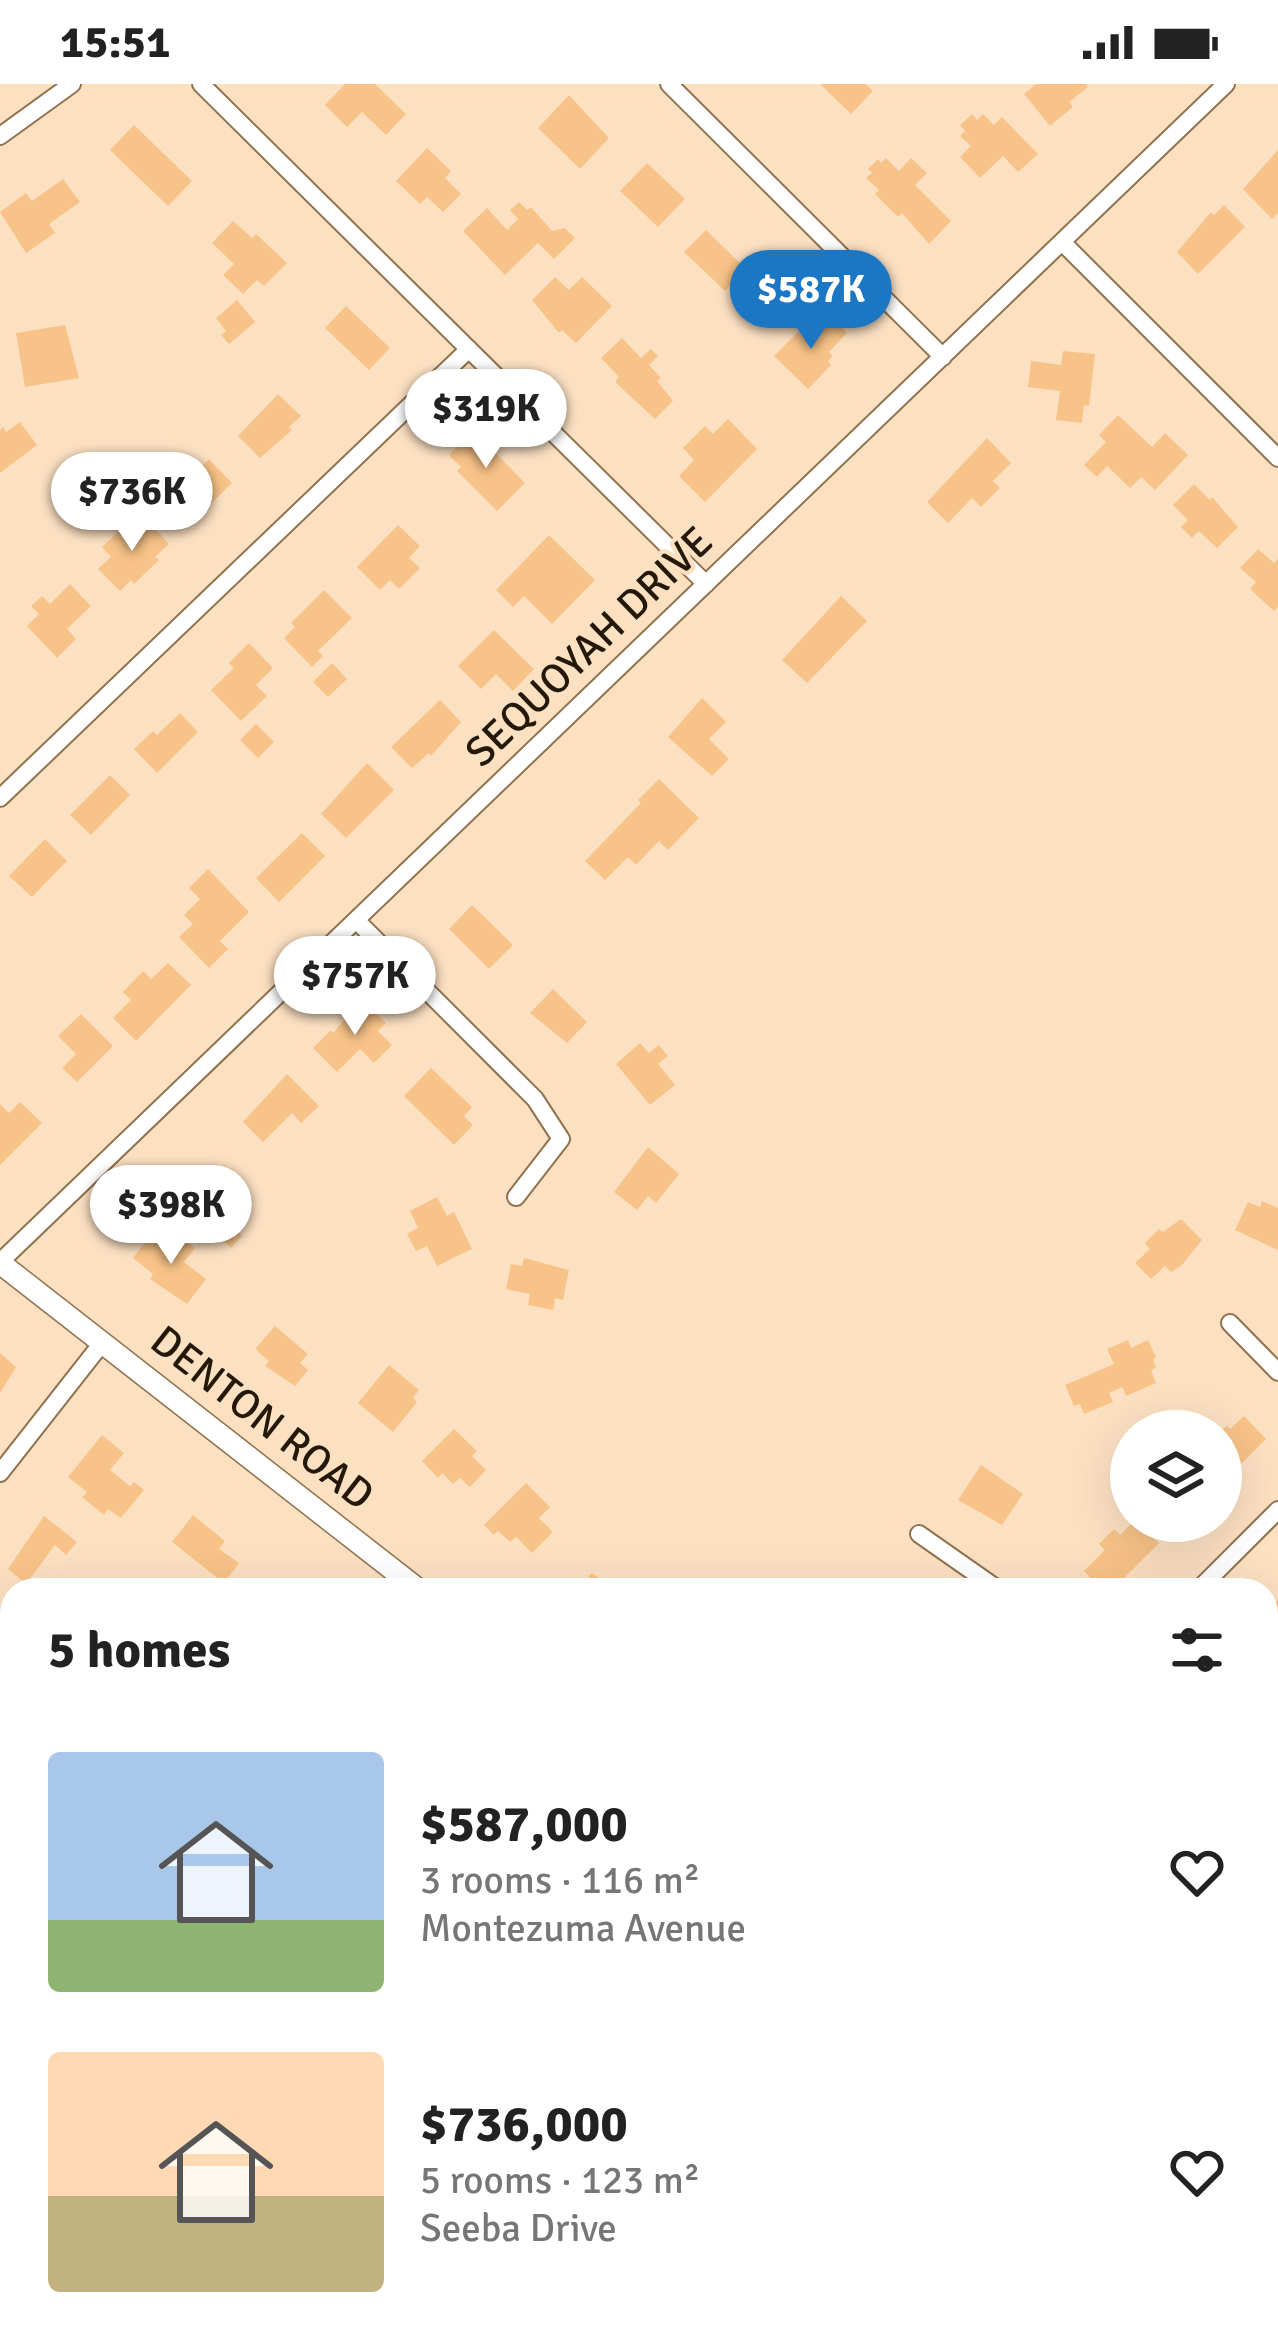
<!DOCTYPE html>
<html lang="en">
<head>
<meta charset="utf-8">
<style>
  :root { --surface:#fff; --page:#f2f2f2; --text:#222; --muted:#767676; --accent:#1b77c4 }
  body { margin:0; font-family:Signika,sans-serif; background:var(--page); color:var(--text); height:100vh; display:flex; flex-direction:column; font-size:45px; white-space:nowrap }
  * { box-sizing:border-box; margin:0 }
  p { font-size:39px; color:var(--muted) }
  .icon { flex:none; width:66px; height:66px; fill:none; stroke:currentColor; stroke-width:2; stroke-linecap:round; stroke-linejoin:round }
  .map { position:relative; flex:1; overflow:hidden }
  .side { position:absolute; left:0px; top:1494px; width:1278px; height:768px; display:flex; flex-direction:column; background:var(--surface); border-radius:36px 36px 0 0; box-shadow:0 12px 48px #0002 }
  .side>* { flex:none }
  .buttons { position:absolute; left:1110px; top:1326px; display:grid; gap:24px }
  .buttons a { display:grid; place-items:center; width:132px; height:132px; border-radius:50%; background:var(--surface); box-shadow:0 12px 48px #0002; font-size:60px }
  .price { position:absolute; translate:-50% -102px; padding:0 27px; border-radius:42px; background:#fff; color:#222; font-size:39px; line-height:78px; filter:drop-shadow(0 3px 6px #0008) }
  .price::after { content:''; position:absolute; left:50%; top:72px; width:36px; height:27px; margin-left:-18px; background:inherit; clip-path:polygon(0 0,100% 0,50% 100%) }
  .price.active { background:var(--accent); color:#fff }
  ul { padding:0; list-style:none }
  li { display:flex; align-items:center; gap:36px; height:300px; padding:0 48px }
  li span { display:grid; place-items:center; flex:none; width:336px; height:240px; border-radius:12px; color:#555 }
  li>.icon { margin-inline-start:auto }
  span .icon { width:144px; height:144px; fill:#fffc; stroke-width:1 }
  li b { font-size:51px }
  h2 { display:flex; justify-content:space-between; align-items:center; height:144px; padding:0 48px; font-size:51px }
  .status { display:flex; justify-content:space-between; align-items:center; height:84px; padding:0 60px; background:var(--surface); direction:ltr }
  .status svg { height:33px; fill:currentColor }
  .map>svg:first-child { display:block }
</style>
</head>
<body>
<div class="status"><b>15:51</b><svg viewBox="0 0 49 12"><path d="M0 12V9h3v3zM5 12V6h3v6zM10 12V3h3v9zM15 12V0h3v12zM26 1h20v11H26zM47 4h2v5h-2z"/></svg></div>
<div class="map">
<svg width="1278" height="2262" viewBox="0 0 1278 2262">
  <rect width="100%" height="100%" fill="#fce0c2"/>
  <!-- building -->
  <path fill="#f8c388" d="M345,0h30l31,30 -20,21 -24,-23 -15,15 -22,-22z
    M820,0h46l7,7 -22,23z
    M1036,0h50l2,3 -19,15 4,5 -23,19 -26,-32z
    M569,11l40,43 -29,31 -42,-41z
    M972,30l5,6 6,-6 11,11 8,-8 36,37 -20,18 -15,-16 -23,22 -20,-21 11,-11 -11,-10 5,-5 -5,-6z
    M134,41l58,56 -24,25 -58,-56z
    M427,64l24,23 -6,7 16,16 -18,18 -16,-15 -7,7 -24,-23z
    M1278,66v63l-6,6 -29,-30z
    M886,74l13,13 12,-13 16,15 -12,12 36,36 -22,23 -27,-31 -4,4 -23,-23 4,-4 -13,-12 6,-5 -4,-4 10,-10 3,4z
    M647,79l38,36 -27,28 -38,-36z
    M63,95l17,23 -31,22 6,9 -29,20 -26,-41 26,-19 6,8z
    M519,118l8,8 4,-3 21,24 13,-3 10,10 -21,21 -16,-16 -33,32 -42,-44 24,-23 20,22 11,-11 -8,-9z
    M1224,121l21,22 -47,47 -21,-22 34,-40 3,3z
    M233,137l19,17 4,-4 31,29 -23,23 -7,-6 -14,14 -20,-19 11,-11 -22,-21z
    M706,146l40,39 -21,22 -41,-39z
    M555,193l14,13 13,-13 30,29 -36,37 -14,-13 -3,3 -27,-33z
    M237,216l18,22 -26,22 -8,-9 5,-4 -10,-13z
    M346,222l44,42 -21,22 -44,-42z
    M830,231l17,18 -18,19 4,4 -5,5 3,4 -23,24 -34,-33 24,-24 8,7z
    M65,241l14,53 -54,9 -9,-54z
    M622,254l19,20 10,-9 7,7 -9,9 12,13 -4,3 16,20 -18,18 -40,-37 4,-5 -18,-19z
    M1063,267l32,3 -6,52 -5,-1 -2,18 -26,-3 4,-29 -32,-4 3,-26 30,4z
    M278,310l23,22 -12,11 3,3 -32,28 -22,-22z
    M1118,331l34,32 13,-14 23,22 -33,35 -14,-13 -11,11 -23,-22 -10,11 -13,-12 22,-23 -7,-7z
    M728,335l29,30 -52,53 -26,-26 15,-16 -11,-12 22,-22 8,8z
    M20,338l17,23 -37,28v-43l3,-3 3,5z
    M473,346l52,53 -28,28 -40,-40 4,-4 -12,-12z
    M987,354l24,25 -18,18 7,7 -19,19 -9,-9 -24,25 -21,-21z
    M209,375l23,24 -45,44 -35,-37 28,-27 12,13z
    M1194,400l16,16 2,-3 26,30 -21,21 -18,-17 -7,7 -11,-11 7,-7 -15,-15z
    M131,436l9,9 8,-8 21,23 -14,13 4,3 -25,24 -3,-4 -11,11 -22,-22 13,-12 -9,-10z
    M398,441l22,21 -11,12 11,10 -21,21 -9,-9 -10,10 -23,-23z
    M549,451l46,45 -43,44 -28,-28 -11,11 -17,-17z
    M1258,465l16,14 4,-4v48l-4,4 -24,-22 6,-7 -16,-14z
    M70,500l21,22 -24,23 9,10 -19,19 -30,-32 12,-12 -8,-8 11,-10 8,8z
    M324,506l28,28 -34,33 5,5 -11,11 -28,-29 11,-11 -4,-4z
    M841,512l26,25 -60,62 -25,-23z
    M494,546l40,39 -21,22 -17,-17 -15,15 -23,-23z
    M249,559l24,25 -17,17 11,11 -26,25 -30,-31 23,-22 -5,-5z
    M332,579l15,16 -19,18 -15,-15z
    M702,614l24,24 -17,17 20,20 -17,17 -44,-39z
    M440,616l21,22 -30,34 -2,-3 -17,15 -21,-21z
    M180,629l18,19 -41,41 -23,-24 19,-18 4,4z
    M256,640l18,18 -16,16 -18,-18z
    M367,679l27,27 -48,48 -25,-24z
    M110,691l20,20 -39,40 -21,-20z
    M659,695l40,39 -31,32 -9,-9 -23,24 -8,-8 -23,23 -20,-19 56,-58 -3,-3z
    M302,749l23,23 -46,46 -23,-24z
    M45,755l22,22 -35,36 -23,-21z
    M208,785l41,43 -29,29 8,8 -19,19 -30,-31 14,-13 -9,-9 16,-16 -11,-11z
    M472,821l41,40 -24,24 -40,-40z
    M168,879l23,22 -55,56 -23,-23 18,-18 -8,-8 20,-21 8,8z
    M553,905l34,33 -20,21 -37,-30z
    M362,915l24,24 -8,8 14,14 -18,18 -14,-14 -23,23 -24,-24 18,-18 2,3z
    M81,930l32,32 -36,36 -15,-14 14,-14 -18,-18z
    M640,959l9,10 10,-8 9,11 -10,8 17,21 -25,20 -34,-41z
    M431,984l41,39 -8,9 9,9 -19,20 -50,-49z
    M287,990l32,32 -18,17 -9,-10 -29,29 -20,-20z
    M20,1018l22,21 -42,42v-61l9,9z
    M648,1063l31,27 -23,29 -8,-7 -11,14 -23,-18z
    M437,1113l10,19 7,-4 18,37 -35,17 -10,-20 -11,5 -9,-17 11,-6 -8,-17z
    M1262,1117l16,7v42l-43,-20 13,-28 12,5z
    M222,1133l20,19 -11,12 -17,-17z
    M1181,1135l21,21 -20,25 -11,7 -6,-6 -14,13 -16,-16 15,-14 -5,-6 14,-14 4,3z
    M177,1150l18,14 -11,14 22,17 -19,25 -37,-25 3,-5 -20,-16 17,-22 16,12z
    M524,1174l45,12 -6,30 -8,-2 -2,12 -25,-5 2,-11 -24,-5 5,-25 11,2z
    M275,1242l33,28 -8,9 8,7 -13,16 -30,-20 4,-5 -14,-12z
    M1128,1256l3,8 17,-8 8,17 -3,2 3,9 -5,2 5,13 -30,13 -4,-9 -13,6 4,9 -29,12 -4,-10 -6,2 -9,-21 49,-21 -7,-15z
    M0,1269l16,14 -16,26z
    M389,1281l30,25 -6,8 4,4 -24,30 -35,-29z
    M1244,1332l22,23 -45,45v-53l6,-5 3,3z
    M454,1345l23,22 -5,5 14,14 -16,17 -10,-9 -7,6 -11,-11 -4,5 -16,-17z
    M102,1351l22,18 -14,17 20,16 4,-4 10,8 -23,28 -13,-9 -4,6 -22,-18 5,-5 -19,-15z
    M981,1381l42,29 -21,31 -44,-25z
    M526,1399l24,24 -11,11 14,14 -21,21 -16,-16 -6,5 -12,-11 -4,4 -10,-10z
    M193,1431l32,26 -6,8 20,14 -15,20 -52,-41z
    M44,1432l33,26 -11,13 -11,-10 -29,39 -18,-15z
    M1134,1437l25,22 -47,47h-10l-18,-19 21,-21 -6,-6 15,-15 6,6z
    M592,1489l22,17h-36z
    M1278,1516v50l-12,6v-45z
    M0,1953l12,11v27l-5,5 -7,-7z
    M307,2250h43l-12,12h-19z"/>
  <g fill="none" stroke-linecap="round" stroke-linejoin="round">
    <!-- minor casing -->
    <g stroke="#91724e" stroke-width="20">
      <path id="minor" d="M201,0l505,500
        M669,0l274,273
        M0,52l72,-52
        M1062,158l216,216
        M0,714l469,-449
        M356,836l179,179 26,40 -45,58
        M0,1178l1226,-1178
        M1230,1239l48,49
        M0,1389l102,-130
        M919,1450l80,56
        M1198,1506l80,-80
        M0,1698l12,8
        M416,2262l12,-12"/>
    </g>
    <!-- tertiary casing -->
    <g stroke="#91724e" stroke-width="24">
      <path id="tertiary" d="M0,1179l419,327
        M1266,1922h12"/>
    </g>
    <!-- minor -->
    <use href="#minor" stroke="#fff" stroke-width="16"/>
    <!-- tertiary -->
    <use href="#tertiary" stroke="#fff" stroke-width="21"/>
  </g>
  <g text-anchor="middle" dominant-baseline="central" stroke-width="9" stroke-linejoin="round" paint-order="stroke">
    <!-- street labels -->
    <g font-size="42" fill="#241809" stroke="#fce0c2">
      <text transform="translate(589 563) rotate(-44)">SEQUOYAH DRIVE</text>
      <text transform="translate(262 1334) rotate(38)">DENTON ROAD</text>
    </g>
  </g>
</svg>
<div class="buttons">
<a><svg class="icon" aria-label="layers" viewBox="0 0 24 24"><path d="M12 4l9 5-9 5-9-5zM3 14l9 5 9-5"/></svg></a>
</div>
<b class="price active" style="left:811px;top:268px">$587K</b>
<b class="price" style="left:486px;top:387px">$319K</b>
<b class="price" style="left:132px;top:470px">$736K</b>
<b class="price" style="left:355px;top:954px">$757K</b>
<b class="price" style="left:171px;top:1183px">$398K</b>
<section class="side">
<h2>5 homes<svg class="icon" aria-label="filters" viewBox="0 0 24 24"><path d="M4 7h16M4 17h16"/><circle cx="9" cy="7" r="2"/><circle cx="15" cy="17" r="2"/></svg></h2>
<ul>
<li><span style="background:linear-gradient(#a9c7e8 70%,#8fb573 0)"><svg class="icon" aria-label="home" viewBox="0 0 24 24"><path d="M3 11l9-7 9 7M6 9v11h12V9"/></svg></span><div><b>$587,000</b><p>3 rooms · 116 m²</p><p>Montezuma Avenue</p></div><svg class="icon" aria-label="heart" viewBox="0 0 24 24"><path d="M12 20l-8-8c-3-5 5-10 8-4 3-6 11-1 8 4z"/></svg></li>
<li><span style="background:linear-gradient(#ffd9b3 60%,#c2b280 0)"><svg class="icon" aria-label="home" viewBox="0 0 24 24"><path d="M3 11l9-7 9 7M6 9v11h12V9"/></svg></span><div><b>$736,000</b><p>5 rooms · 123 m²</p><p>Seeba Drive</p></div><svg class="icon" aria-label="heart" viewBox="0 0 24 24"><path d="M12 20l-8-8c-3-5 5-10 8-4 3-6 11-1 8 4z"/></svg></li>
</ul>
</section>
</div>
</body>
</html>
